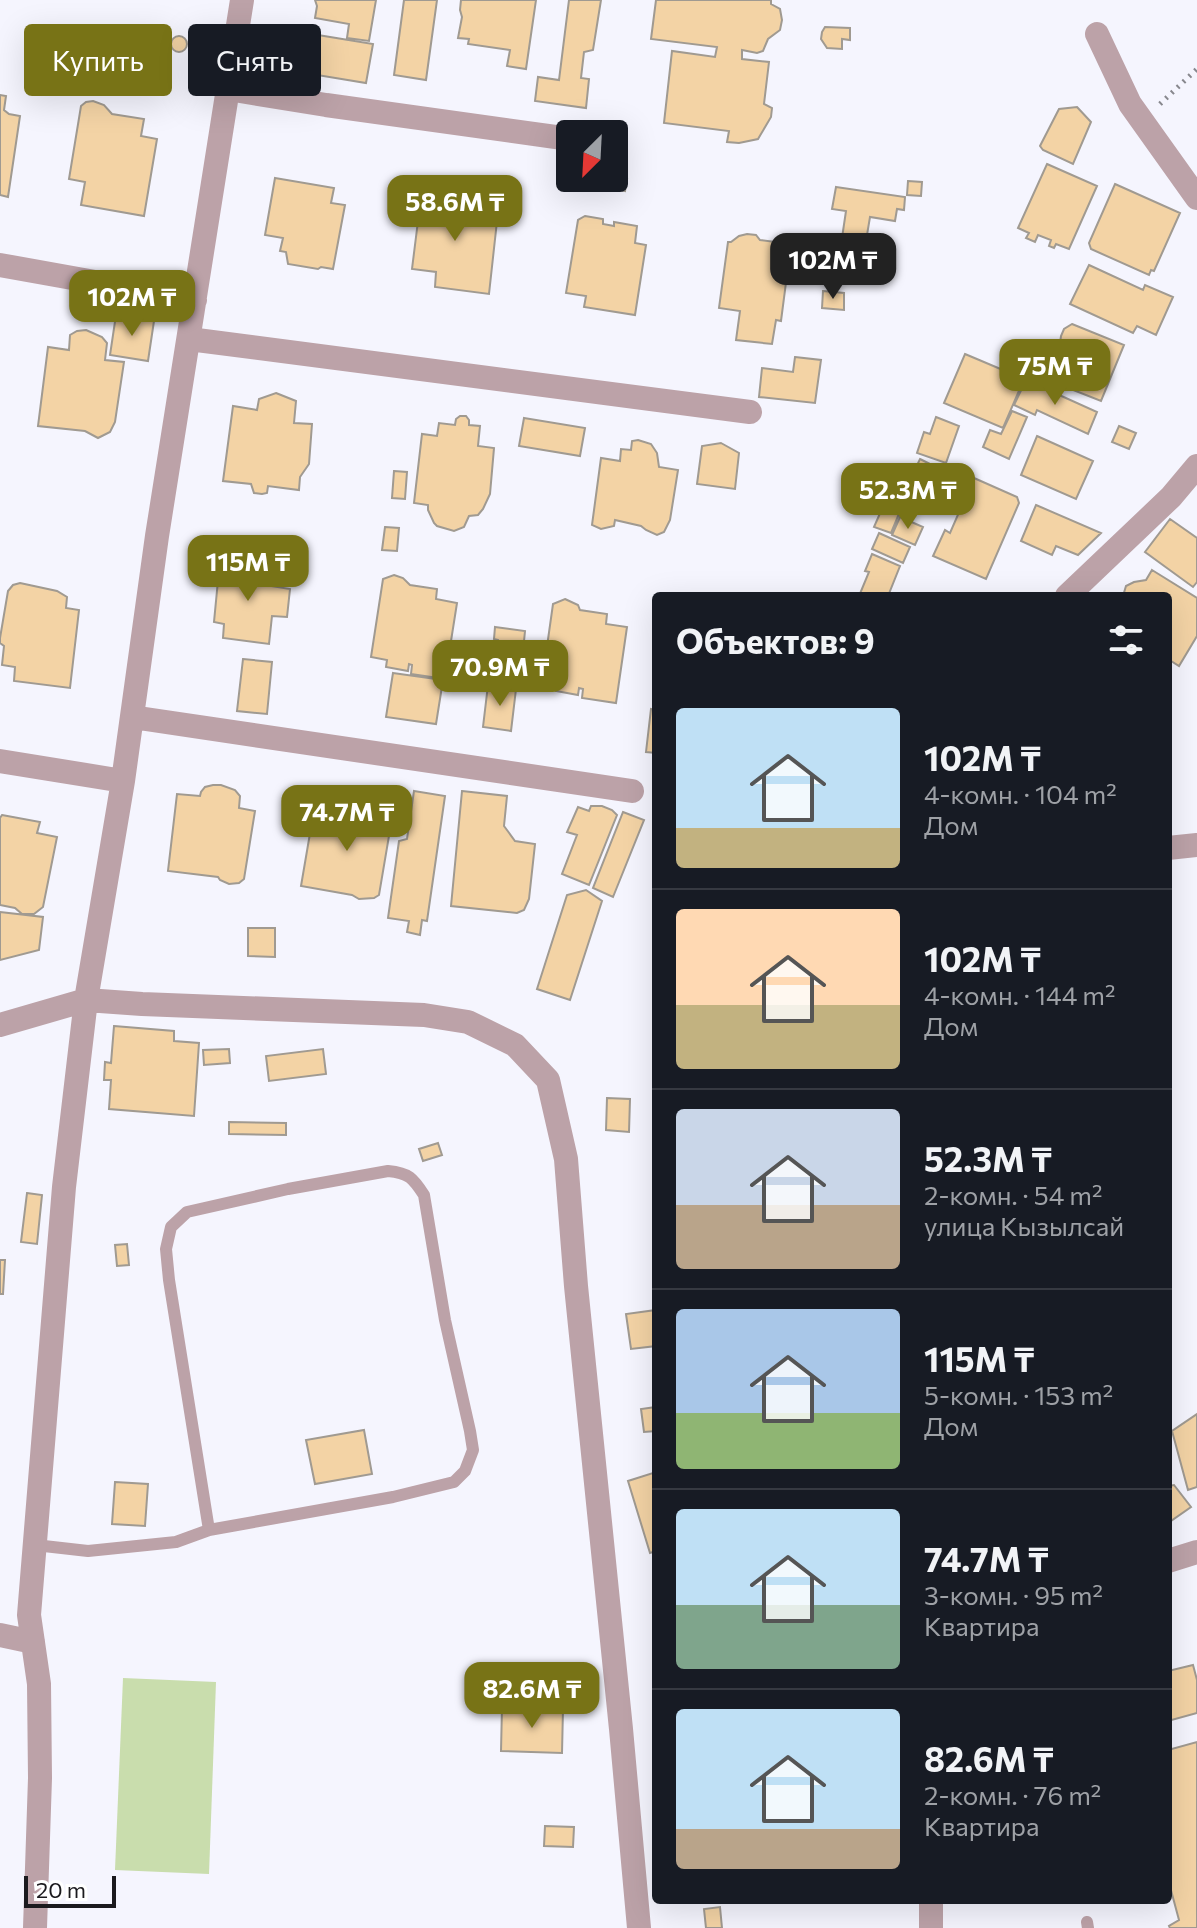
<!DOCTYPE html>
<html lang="ru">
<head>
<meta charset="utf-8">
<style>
  :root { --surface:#171b24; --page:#20242c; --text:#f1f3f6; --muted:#9ea1a6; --line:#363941; --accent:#787316 }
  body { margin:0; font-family:Commissioner,sans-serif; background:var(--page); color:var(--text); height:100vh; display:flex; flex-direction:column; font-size:30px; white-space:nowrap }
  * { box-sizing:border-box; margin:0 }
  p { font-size:26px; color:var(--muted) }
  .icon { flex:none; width:44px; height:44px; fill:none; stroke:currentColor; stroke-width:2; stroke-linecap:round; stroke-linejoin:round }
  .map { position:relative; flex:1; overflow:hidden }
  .details { position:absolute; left:652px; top:592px; width:520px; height:1312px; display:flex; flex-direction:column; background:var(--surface); border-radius:8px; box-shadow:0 8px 32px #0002 }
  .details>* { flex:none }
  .banner { position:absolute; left:24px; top:24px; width:508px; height:72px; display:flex; gap:16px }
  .needle { width:52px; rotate:204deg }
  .controls { position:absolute; left:556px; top:120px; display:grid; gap:16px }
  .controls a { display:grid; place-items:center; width:72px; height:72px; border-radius:8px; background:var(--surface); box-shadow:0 8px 32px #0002; font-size:40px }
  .scale { position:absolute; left:24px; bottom:20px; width:92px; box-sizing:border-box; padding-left:8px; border:4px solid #1b1a1e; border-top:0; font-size:22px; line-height:28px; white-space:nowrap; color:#1b1a1e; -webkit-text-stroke:6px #fff; paint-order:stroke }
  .price { position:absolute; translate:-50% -68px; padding:0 18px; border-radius:16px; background:var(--accent); color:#fff; font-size:26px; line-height:52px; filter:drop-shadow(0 2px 4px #0008) }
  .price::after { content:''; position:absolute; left:50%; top:48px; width:24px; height:18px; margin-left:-12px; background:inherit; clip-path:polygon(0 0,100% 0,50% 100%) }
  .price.current { background:#222; color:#fff }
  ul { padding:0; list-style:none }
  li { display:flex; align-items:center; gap:24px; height:200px; padding:0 24px }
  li+li { border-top:2px solid var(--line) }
  li span { display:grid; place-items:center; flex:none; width:224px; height:160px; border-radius:8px; color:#555 }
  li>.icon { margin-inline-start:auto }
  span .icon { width:96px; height:96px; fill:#fffc; stroke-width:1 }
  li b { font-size:34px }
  h2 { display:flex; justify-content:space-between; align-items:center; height:96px; padding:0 24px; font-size:34px }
  .tag { padding:0 28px; border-radius:8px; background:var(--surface); box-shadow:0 8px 32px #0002; font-size:28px; line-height:72px }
  .tag.current { background:var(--accent); color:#fff }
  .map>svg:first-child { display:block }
</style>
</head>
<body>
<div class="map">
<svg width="1197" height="1928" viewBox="0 0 1197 1928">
  <rect width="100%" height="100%" fill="#f5f5fe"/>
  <!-- green -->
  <path fill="#c9ddad" d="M123,1678l93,4 -7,192 -94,-4z"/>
  <!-- building -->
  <path fill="#f3d3a5" stroke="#a09a91" stroke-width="2" d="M315,0h61l-7,41 -22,-3 2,-14 -34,-6 2,-12z
    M404,0h33l-11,80 -32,-5z
    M461,0h75l-10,69 -19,-3 3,-16 -42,-6 1,-5 -11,-1 4,-21 -2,-7z
    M569,0h32l-8,50 -9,2 -3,26 8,1 -3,29 -51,-7 3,-24 21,3z
    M656,0h115v4l9,5 2,11 -2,10 -12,9 -5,12 -6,2 -15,-3v9l27,3 -5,42 8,4 -1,9 -13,22 -19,4 -12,-1 2,-11 -65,-8 8,-72 43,6 2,-10 -66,-8z
    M825,27l25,1v12l-8,-1v10l-15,-1 -6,-9 1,-7z
    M318,35l55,9 -7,39 -55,-9z
    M171 44a8 8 0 1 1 16 0a8 8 0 1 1-16 0Z
    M0,95l6,1 -2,14 5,4 11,2 -12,81 -8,-2z
    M93,101l11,4 8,9 32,5 -3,17 16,3 -13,77 -63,-11 4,-23 -16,-3 12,-73 5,-4z
    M1077,107l14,15 -18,42 -30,-14 -3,-4 19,-37z
    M1047,164l50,22 -28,63 -13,-5 -2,4 -5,-2 2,-6 -13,-5 -3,7 -9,-4 3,-5 -11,-5z
    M614,177l13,2 -2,12 -30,-5 1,-8z
    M275,178l59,10 -3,15 14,2 -12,64 -12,-2 -3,2 -30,-5 -2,-12 -6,-1 3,-13 -18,-3z
    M908,181l14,1 -1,14 -14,-1z
    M1115,184l65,29 -26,58 -3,-1 -2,5 -58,-26 -2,-6z
    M836,187l69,10 -1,13 -7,-1 -2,12 -25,-4 -4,24 -24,-3 4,-27 -14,-2z
    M422,189l34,4 -1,9 28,3 -2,14 16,2 -8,73 -54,-7 1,-15 -24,-3z
    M585,216l18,3v5l11,2v-4l23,4 -2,17 11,2 -11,70 -51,-8 2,-11 -20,-3 12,-73z
    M747,234l9,1 4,5 31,4 -10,77 -5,-1 -4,24 -36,-4 4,-29 -21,-3 9,-66h3l8,-6z
    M1089,265l54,25 2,-5 28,12 -17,38 -19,-9 -4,7 -63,-29z
    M823,291l21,2v17l-22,-2z
    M116,315l38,6 -6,40 -38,-6z
    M1072,324l52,21 -23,56 -48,-19v-12l4,-12 6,-3 2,-7 -5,-5 1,-7 3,-7z
    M86,330l16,7 5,6 -2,17 19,2 -9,60 -5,10 -12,6 -13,-7 -47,-5 10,-79 21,3 1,-15 7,-4z
    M965,354l59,25 -21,49 -59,-25z
    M795,357l26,3 -6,43 -56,-6 3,-29 31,4z
    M1026,380l71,32 -9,22 -51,-24 -2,5 -21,-10z
    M276,393l20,8 -2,22 18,1 -3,40 -9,13 -1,13 -31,-4 -1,7 -5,1 -8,-1 -3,-9 -28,-3 10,-75 24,4 2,-11z
    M1012,411l15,6 -18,42 -26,-12 7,-17 11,4z
    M460,416h6l3,4v5l11,1 -2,20 16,2 -4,46 -7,15 -5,6 -9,1 -5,11 -10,4 -17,-5 -3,-3 -6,-13v-5l-14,-2 8,-69 15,2 2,-13 16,2 1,-6z
    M936,417l23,9 -13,37 -29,-10 7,-21 6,2z
    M524,418l61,10 -5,28 -61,-10z
    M1119,426l17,7 -7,16 -17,-7z
    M1037,436l56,25 -17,38 -55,-24z
    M638,440l13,4 6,9 2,14 19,3 -8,50 -6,12 -7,3 -11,-5 -5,-4 -26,-6 -1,6 -13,3 -9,-4 9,-67 19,3 1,-12 10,1 1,-9z
    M721,443l18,10 -4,36 -38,-5 5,-38z
    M920,459l12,6 -12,25 -12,-6z
    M394,471l13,1 -2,27 -13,-1z
    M974,478l43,19 2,6 -33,76 -53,-23 12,-26 5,3z
    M885,502l16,7 -10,24 -17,-6z
    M1036,505l65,28 -23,22 -22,-9 -4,9 -31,-14z
    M900,517l23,10 -8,18 -23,-10z
    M1170,519l27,19v44l-4,5 -48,-35z
    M385,527l14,1 -2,23 -15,-1z
    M879,533l31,14 -7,16 -31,-14z
    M872,554l28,12 -12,30h-29l10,-24 -4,-1z
    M230,561l9,3 8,5 26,4 -2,13 19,3 -3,28 -15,-1 -3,28 -46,-6 1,-14 -10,-2 5,-52 5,-6z
    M1152,570l45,28v38l-18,30 -11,-7v-63h-45l3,-10 8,-4 12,-2z
    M394,575l9,3 7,7 27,4 -1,10 21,4 -12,76 -34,-5 1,-9 -3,-1 -1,7 -22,-4 1,-7 -16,-3 12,-78z
    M20,583l37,8 10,6 -1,11 13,2 -9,78 -56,-7 1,-14 -13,-2 2,-19 -4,-3v-5l8,-47 5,-6z
    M565,599l13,6 2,5 27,4 -1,10 21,3 -11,76 -34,-5 1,-9 -4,-1 -1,7 -22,-4 1,-7 -15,-2 11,-78z
    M495,627l30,4 -2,20 -26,-4 1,-7 -4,-1z
    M243,659l29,3 -5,52 -30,-3z
    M393,673l50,7 -7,44 -50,-7z
    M488,685l28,4 -5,42 -28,-4z
    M651,709l5,1v43l-10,-1z
    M213,785h8l14,5 5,6 -1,12 16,3 -11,68 -5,4 -10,1 -9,-4 -2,-3 -50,-6 9,-77 23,2 1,-4 4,-5z
    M414,791l31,5 -18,125 -5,-1 -2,15 -13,-3 2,-11 -21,-3 11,-77 8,-2z
    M462,791l45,5 -3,30 11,15 20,3 -6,55 -5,11 -7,3 -66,-7z
    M340,806l35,5 -1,11 17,2 -12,71 -5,3 -15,1 -7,-4 -51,-9 13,-76 21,4 1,-7z
    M591,806h11l10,4 5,5 -28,70 -27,-11 15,-39 -10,-3 11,-25 11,4z
    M623,812l21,8 -31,77 -20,-9z
    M2,815l38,7 -3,11 20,4 -14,70 -9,7h-12l-7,-6 -15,-3v-87z
    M586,890l16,11 -32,99 -33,-11 30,-94z
    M0,912l43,5 -4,33 -39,10z
    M248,928h27v29l-27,-1z
    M114,1026l60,5v10l25,2 -5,73 -85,-7 2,-29h-7l1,-18 6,1z
    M229,1049l1,14 -26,2 -1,-15z
    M323,1049l3,25 -57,7 -3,-25z
    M607,1098l23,1 -1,33 -23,-2z
    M229,1122l57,1v12l-57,-1z
    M438,1143l4,12 -19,6 -4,-12z
    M27,1193l15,2 -5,49 -16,-2z
    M127,1244l2,21 -12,1 -2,-21z
    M0,1260h5l-2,34h-3z
    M656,1310v36l-25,3 -5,-35z
    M656,1407v24l-12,1 -3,-23z
    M1197,1414v73l-9,3 -16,-59z
    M364,1430l8,44 -57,10 -9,-44z
    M656,1472v79l-6,2 -22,-72z
    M115,1482l33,2 -3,42 -33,-2z
    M1174,1485l17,22 -23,16v-37z
    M1193,1665l4,15v33l-29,8v-50z
    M502,1707l61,2 -1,44 -61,-2z
    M1197,1742v186h-27l-1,-2 10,-6 -11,-41v-129z
    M545,1826l29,1 -1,20 -29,-1z
    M720,1907l2,21h-16l-2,-19z"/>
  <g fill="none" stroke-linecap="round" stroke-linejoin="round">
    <!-- path -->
    <path stroke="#88888e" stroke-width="5" stroke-dasharray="2 6" stroke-linecap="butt" d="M1160,104l37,-35"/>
    <!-- service -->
    <path stroke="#bca2a8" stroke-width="12" d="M35,1545l53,6 88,-9 33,-12 184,-33 61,-15 11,-11 8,-21 -3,-19 -25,-111 -21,-125c-11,-17 -15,-22 -36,-24l-100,18 -101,23 -16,15 -5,22 3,31 40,250
      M1087,1922l1,6"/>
    <!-- minor -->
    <path stroke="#bca2a8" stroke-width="24" d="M1097,34l33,70 67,94
      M228,89l98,16 244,34
      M0,265l195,35
      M189,339l561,73
      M1067,596l104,-99 26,-31
      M132,717l500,74
      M0,761l123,20
      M1168,848l29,-3
      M0,1025l86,-25 56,4 282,11 44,7 47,23 33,35 18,79 10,127 45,443 18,199
      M1168,1561l29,-9
      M0,1635l33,7
      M35,1928l5,-150 -1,-94 -10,-69 35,-428 22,-187 37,-219 34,-245 85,-536
      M931,1928v-28"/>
  </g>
</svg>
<div class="controls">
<a><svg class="needle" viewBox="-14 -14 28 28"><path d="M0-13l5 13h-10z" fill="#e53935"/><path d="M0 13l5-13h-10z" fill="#9ea1a6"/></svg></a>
</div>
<div class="scale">20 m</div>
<b class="price" style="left:455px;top:243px">58.6M ₸</b>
<b class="price current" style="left:833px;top:301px">102M ₸</b>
<b class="price" style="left:132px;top:338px">102M ₸</b>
<b class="price" style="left:1055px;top:407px">75M ₸</b>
<b class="price" style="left:908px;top:531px">52.3M ₸</b>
<b class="price" style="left:248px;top:603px">115M ₸</b>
<b class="price" style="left:500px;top:708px">70.9M ₸</b>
<b class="price" style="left:347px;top:853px">74.7M ₸</b>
<b class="price" style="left:532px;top:1730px">82.6M ₸</b>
<div class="banner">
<a class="tag current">Купить</a>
<a class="tag">Снять</a>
</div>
<section class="details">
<h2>Объектов: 9<svg class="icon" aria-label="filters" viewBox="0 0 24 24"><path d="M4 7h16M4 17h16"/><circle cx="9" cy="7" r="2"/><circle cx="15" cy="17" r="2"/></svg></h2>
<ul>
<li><span style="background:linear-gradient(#bfe0f5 75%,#c2b280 0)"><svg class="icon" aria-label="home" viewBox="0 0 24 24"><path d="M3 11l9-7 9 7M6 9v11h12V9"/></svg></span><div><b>102M ₸</b><p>4-комн. · 104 m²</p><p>Дом</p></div></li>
<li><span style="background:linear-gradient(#ffd9b3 60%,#c2b280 0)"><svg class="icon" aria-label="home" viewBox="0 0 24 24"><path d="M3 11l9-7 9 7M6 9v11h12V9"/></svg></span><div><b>102M ₸</b><p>4-комн. · 144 m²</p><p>Дом</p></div></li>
<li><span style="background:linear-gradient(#c9d6e8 60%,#b9a48a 0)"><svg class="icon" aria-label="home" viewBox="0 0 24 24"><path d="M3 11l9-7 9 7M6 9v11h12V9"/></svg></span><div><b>52.3M ₸</b><p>2-комн. · 54 m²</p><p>улица Кызылсай</p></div></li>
<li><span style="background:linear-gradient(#a9c7e8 65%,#8fb573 0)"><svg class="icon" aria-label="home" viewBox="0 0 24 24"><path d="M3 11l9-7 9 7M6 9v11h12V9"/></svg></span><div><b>115M ₸</b><p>5-комн. · 153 m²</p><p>Дом</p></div></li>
<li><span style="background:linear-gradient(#bfe0f5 60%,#7fa58c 0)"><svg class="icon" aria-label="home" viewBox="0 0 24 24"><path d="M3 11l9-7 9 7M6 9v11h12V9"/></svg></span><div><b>74.7M ₸</b><p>3-комн. · 95 m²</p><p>Квартира</p></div></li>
<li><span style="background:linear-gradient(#bfe0f5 75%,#b9a48a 0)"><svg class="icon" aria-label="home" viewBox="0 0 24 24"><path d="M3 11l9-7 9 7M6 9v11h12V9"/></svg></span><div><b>82.6M ₸</b><p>2-комн. · 76 m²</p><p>Квартира</p></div></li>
</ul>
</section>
</div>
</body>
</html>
